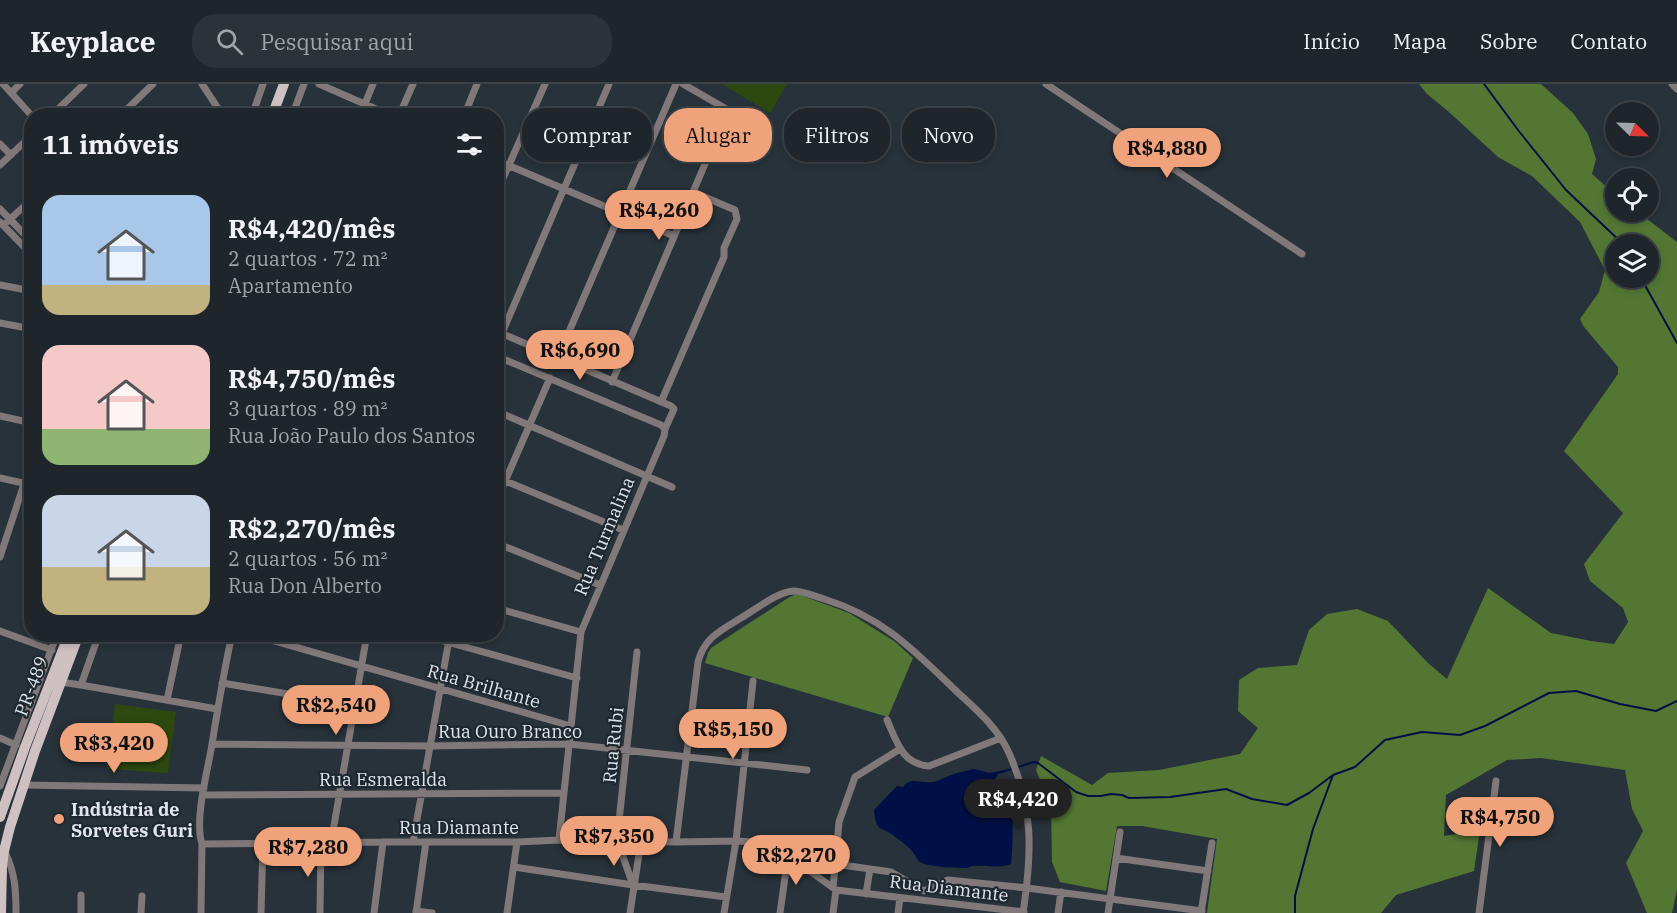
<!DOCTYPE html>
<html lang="pt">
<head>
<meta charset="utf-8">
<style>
  :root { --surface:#1e262c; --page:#2b3238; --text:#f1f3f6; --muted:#a1a5a9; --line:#3c4348; --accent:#f0a27a }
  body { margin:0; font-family:"IBM Plex Serif",serif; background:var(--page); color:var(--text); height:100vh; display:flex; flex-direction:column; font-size:22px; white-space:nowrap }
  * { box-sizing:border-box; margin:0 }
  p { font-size:20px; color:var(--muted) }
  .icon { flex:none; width:33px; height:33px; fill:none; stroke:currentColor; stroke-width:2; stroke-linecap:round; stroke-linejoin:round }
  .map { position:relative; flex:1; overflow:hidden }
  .drawer { position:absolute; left:24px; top:24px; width:480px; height:534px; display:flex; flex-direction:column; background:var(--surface); border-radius:24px; box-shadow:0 3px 9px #0003,0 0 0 2px var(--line) }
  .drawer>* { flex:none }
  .banner { position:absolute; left:522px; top:24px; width:570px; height:54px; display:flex; gap:12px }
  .needle { width:39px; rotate:113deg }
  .tools { position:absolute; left:1605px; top:18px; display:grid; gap:12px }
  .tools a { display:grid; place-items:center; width:54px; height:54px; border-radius:50%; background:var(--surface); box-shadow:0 3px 9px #0003,0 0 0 2px var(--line); font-size:30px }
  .price { position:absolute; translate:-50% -51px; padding:0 14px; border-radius:21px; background:var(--accent); color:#111; font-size:20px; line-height:39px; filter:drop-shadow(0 2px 3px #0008) }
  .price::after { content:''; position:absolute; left:50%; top:36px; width:18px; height:14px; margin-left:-9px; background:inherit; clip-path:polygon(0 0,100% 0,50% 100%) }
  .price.active { background:#222; color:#fff }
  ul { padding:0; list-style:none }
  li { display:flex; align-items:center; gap:18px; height:150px; padding:0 18px }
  li span { display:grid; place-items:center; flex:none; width:168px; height:120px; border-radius:18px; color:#555 }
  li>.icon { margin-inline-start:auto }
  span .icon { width:72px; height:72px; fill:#fffc; stroke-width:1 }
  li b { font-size:26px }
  h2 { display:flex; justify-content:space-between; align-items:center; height:72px; padding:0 18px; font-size:26px }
  .chip { padding:0 21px; border-radius:24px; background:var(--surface); box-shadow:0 3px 9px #0003,0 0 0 2px var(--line); font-size:21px; line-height:54px }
  .chip.active { background:var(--accent); color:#111 }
  header { display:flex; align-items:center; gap:36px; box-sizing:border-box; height:84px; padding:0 30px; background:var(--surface); border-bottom:2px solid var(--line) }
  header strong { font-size:28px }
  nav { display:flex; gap:33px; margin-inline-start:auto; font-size:21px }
  .search { width:420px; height:54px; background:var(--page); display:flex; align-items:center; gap:15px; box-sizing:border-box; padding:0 21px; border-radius:24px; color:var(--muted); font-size:22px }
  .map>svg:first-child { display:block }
</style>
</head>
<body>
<header>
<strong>Keyplace</strong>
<div class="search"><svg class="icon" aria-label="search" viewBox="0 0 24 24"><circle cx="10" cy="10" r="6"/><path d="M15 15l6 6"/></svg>Pesquisar aqui</div>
<nav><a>Início</a><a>Mapa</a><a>Sobre</a><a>Contato</a></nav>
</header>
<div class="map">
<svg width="1677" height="829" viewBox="0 0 1677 829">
  <rect width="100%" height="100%" fill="#28323a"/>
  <!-- green -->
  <path fill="#2d4910" d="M722,0h65l-17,29z
    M115,620l61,8 -8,61 -61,-4z"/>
  <!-- forest -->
  <path fill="#537733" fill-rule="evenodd" d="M1419,0h122l32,29 15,21 8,25 -4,15 23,20 1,18h22l39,30v648l-5,23h-25l-21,-50 17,-32 -11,-22 -7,-39 -84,-12 -34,2 -61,35 -2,41 36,-6 -6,41 -78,24 -15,18h-174l10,-74 -75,-13h-25l-11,65 -46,-9 -8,-20 -1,-55 -15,-37 5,-14 51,29 16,-12 51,-3 81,-16 18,-26 -20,-17 1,-31 19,-12 39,-3 12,-35 18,-16 30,-5 31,12 40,42 19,16 41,-91 63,45 40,8 23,3 14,-22 -5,-14 -33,-27 -6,-17 39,-51 -59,-62 54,-77v-7l-34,-40 -4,-8 19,-27 6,-22 -25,-48 -48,-46 -34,-19 -49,-45 -22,-18zM1616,160h32v34h-32z
    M794,511h6l49,18 45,28 19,17 -25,59 -183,-54 3,-10 3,-5 77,-50z"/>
  <!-- water -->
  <path fill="#001047" d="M974,685l16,4 14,-3v2l-6,2 -5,9 6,-2c2,1 7,4 8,6 8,13 6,61 4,77 -13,5 -24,1 -37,2 -3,0 -5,2 -8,2 -9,0 -39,-1 -46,-6 -3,-2 -3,-4 -5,-7 -4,-6 -11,-12 -17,-16 -15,-14 -22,-4 -24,-29l23,-24 6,1c8,-11 18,-3 30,-5 7,-1 12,-5 18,-7 7,-3 16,-4 23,-6z"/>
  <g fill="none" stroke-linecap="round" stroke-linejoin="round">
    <!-- stream -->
    <path stroke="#001047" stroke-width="2" d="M1484,0l34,46 48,60 57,54
      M1641,194l36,65
      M1002,688l32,-10 4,1 38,29 12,4h13l10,-2 11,1 7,3 41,-1 56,-8 26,10 35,6 22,-12 24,-18 22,-8 30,-27 37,-8 38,3 25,-9 64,-33 27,-2 44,13 36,7 21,-10
      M1295,829v-17l18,-67 20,-54"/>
    <!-- street -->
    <path stroke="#807879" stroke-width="7" d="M3,0l29,32
      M202,0l21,32
      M319,0l73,32
      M1046,0l256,170
      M1672,0l5,5
      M11,9l9,-9
      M51,32l33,-32
      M120,32l33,-32
      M252,32l11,-32
      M292,32l12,-32
      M360,32l13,-32
      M399,32l14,-32
      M464,32l13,-32
      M0,60l11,11
      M496,76l178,76
      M0,81l32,-30
      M496,110l49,-110
      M0,125l32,33
      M0,138l32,33
      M7,138l25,-23
      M0,201l32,6
      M0,239l32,6
      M496,247l175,75 3,3 -9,20
      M502,249l107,-249
      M496,272l165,69 4,4 -1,7 -83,196 -22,208
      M558,273l118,-273
      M612,298l116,-272 -45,-26
      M661,318l63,-145v-9l13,-29 -2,-9 -42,-18
      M496,327l176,76
      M0,332l32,7
      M496,393l127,53
      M0,394l32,7
      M496,418l54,-124
      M496,459l104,42
      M0,473l24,-73
      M496,524l85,24
      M0,547l52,19
      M250,550l321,92
      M418,550l159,44
      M60,598l21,3 18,-51
      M222,599l133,22
      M81,601l136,24
      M167,616l14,-66
      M887,636c10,22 15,44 42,46l72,-28
      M0,654l16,7
      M212,660l217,2 140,-2 238,26
      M24,701l180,3
      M0,702l57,-152
      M203,711l360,-2
      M413,758l37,-208
      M676,758l22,-180c6,-24 23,-32 43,-44 14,-8 36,-26 52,-27 10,0 21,5 31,8 56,17 88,49 129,89 21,20 44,38 56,65 25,57 23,99 14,160
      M331,759l36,-209
      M202,760l181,-2h134l42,-2 117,2 60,-1 35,2 65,47 188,22
      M5,768c10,21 11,37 11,61
      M1116,774l92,13
      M514,783l119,18 93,12
      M835,784l4,-46 16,-45 45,-28
      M633,801l-16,-45 20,-188
      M833,803l2,-19 7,-3 49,7 33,19 24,-11 79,8 175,23
      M866,810l4,-25
      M81,811v18
      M416,827l16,2
      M141,829l1,-17
      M201,829l1,-69c-8,-25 6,-74 10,-100 6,-37 12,-73 20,-110
      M261,829l2,-71
      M320,829l1,-70
      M374,829l9,-71
      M416,829l10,-71
      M507,829l10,-71
      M630,829l11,-72
      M724,829l12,-72 17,-160
      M780,829l8,-57
      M833,829l3,-23
      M898,829l2,-15
      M1058,829l3,-21
      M1108,829l12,-81
      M1201,829l11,-70
      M1479,829l17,-132"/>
    <!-- primary -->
    <path stroke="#cfc0c2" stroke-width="10" d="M272,32l12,-32
      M0,733l25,-70 44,-113
      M1,829l1,-46 2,-16 6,-24 25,-76 44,-117"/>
  </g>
  <!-- markers -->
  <circle fill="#f0a27a" stroke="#1e2830" stroke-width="2" cx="59" cy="735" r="6"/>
  <g text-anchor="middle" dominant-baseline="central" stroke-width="4.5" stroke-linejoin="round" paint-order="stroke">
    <!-- street labels -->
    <g font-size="18" fill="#dfe5eb" stroke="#1e2830">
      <text transform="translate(604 452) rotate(-67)">Rua Turmalina</text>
      <text transform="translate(31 602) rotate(-69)">PR-489</text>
      <text transform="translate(484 602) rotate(16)">Rua Brilhante</text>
      <text x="510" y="647">Rua Ouro Branco</text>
      <text transform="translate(613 661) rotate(-84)">Rua Rubi</text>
      <text x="383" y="695">Rua Esmeralda</text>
      <text x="459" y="743">Rua Diamante</text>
      <text transform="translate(949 804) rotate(7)">Rua Diamante</text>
    </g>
    <!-- poi labels -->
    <g font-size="18" font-weight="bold" fill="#dfe5eb" stroke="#1e2830" text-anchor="start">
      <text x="71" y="725">Indústria de<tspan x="71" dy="21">Sorvetes Guri</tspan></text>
    </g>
  </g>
</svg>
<div class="tools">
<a><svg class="needle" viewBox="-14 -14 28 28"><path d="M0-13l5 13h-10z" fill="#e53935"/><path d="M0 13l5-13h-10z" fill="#a1a5a9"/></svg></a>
<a><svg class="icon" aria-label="locate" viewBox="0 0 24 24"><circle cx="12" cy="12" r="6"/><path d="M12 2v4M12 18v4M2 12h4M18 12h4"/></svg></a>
<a><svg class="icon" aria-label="layers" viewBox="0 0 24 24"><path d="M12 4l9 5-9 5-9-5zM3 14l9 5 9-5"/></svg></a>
</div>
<b class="price" style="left:1167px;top:95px">R$4,880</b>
<b class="price" style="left:659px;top:157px">R$4,260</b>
<b class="price" style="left:580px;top:297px">R$6,690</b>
<b class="price" style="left:336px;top:652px">R$2,540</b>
<b class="price" style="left:733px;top:676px">R$5,150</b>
<b class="price" style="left:114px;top:690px">R$3,420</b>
<b class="price active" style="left:1018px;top:746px">R$4,420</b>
<b class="price" style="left:1500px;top:764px">R$4,750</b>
<b class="price" style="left:614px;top:783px">R$7,350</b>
<b class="price" style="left:308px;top:794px">R$7,280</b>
<b class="price" style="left:796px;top:802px">R$2,270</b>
<div class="banner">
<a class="chip">Comprar</a>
<a class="chip active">Alugar</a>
<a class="chip">Filtros</a>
<a class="chip">Novo</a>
</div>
<section class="drawer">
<h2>11 imóveis<svg class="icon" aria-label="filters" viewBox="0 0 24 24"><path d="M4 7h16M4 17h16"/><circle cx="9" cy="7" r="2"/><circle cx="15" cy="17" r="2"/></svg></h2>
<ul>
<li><span style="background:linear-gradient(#a9c7e8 75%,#c2b280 0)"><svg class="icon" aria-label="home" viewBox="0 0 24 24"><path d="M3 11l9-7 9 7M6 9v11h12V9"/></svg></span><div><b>R$4,420/mês</b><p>2 quartos · 72 m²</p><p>Apartamento</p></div></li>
<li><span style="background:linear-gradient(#f6c9c9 70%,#8fb573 0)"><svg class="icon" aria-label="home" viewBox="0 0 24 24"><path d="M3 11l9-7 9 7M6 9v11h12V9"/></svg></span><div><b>R$4,750/mês</b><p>3 quartos · 89 m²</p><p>Rua João Paulo dos Santos</p></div></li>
<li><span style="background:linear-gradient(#c9d6e8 60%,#c2b280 0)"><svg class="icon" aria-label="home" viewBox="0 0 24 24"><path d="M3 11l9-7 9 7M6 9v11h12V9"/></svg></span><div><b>R$2,270/mês</b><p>2 quartos · 56 m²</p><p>Rua Don Alberto</p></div></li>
</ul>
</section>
</div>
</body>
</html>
